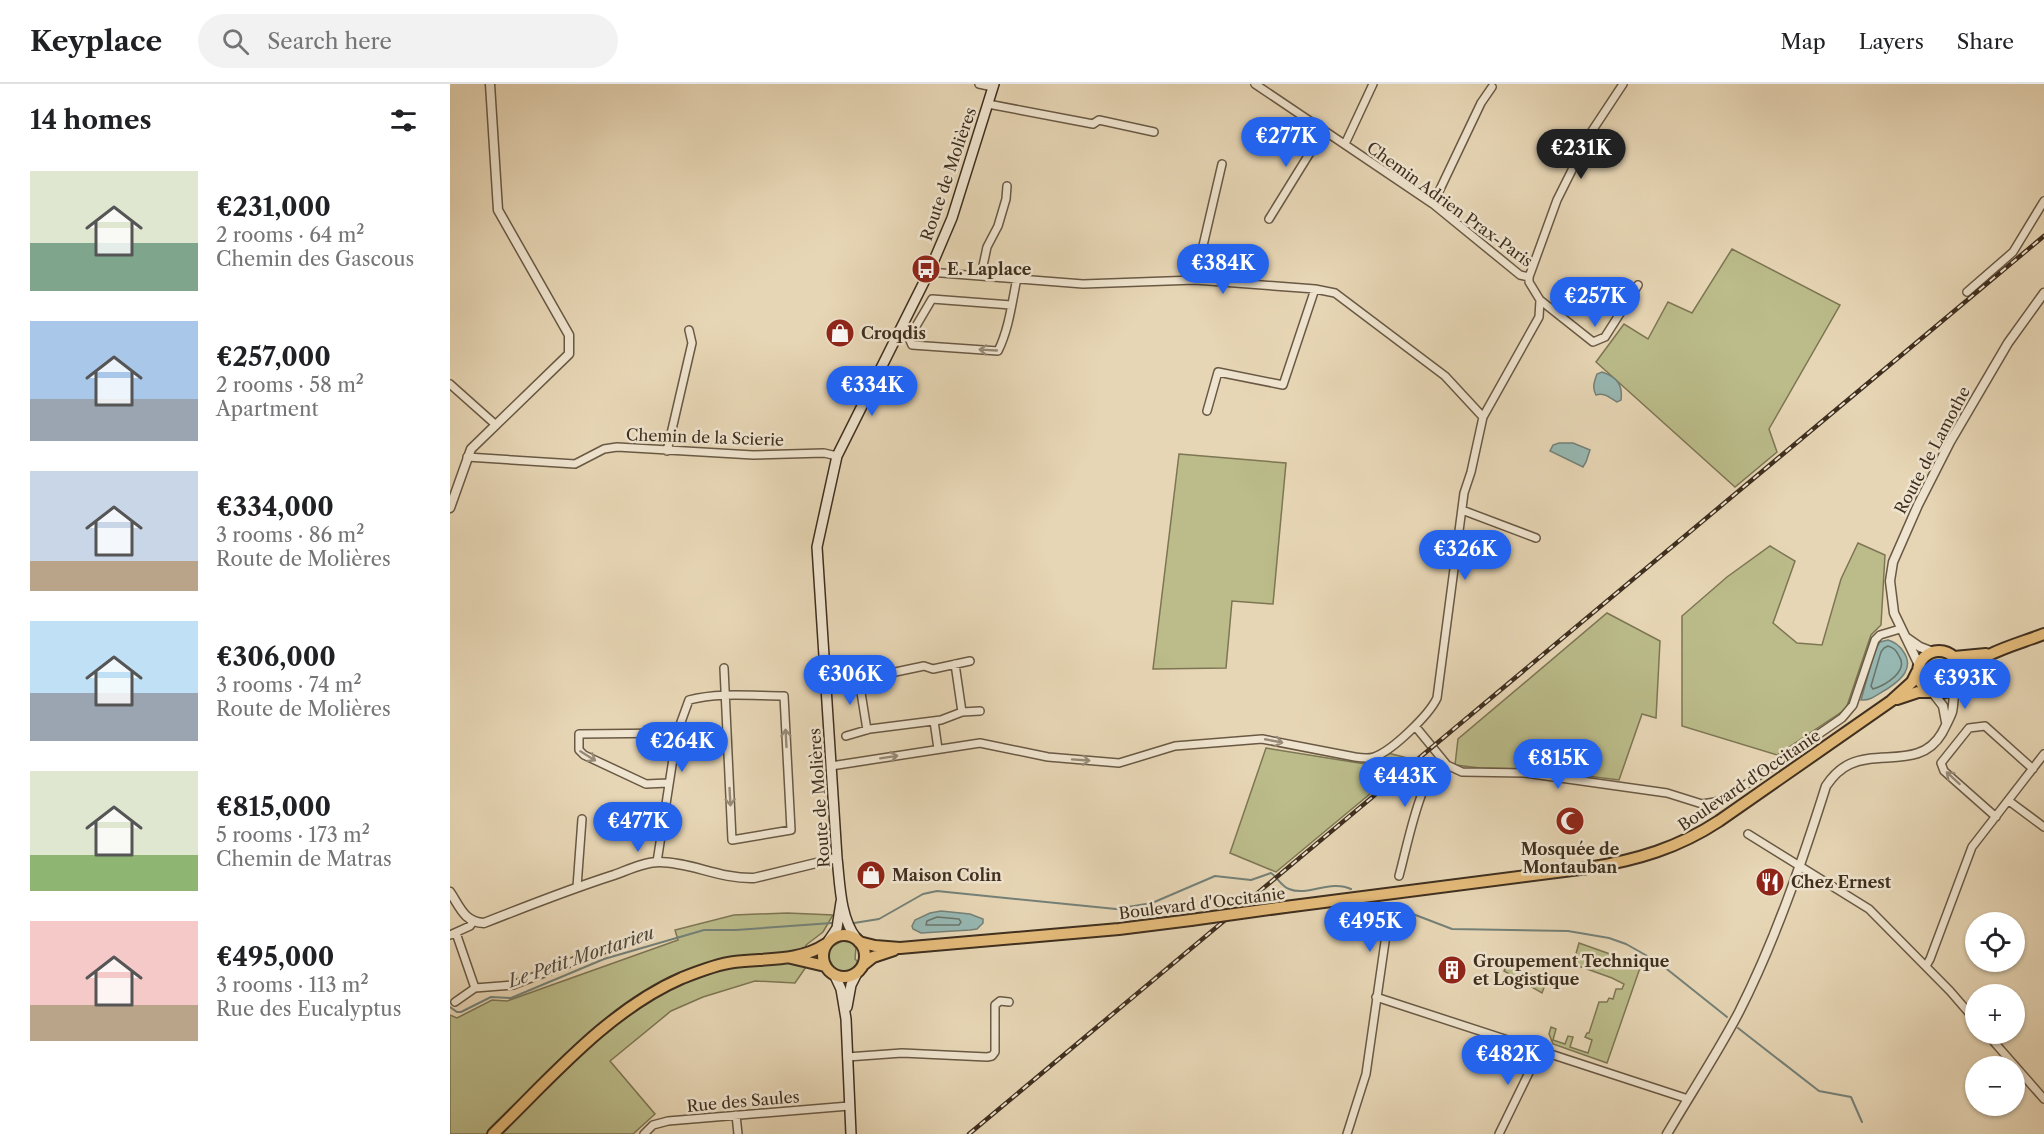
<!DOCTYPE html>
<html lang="en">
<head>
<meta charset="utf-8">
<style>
  :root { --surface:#fff; --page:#f2f2f2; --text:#202124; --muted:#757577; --line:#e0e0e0; --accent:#2563eb }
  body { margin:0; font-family:"Libre Caslon Text",serif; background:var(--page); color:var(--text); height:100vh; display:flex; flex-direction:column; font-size:22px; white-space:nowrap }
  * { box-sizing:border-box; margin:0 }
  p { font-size:20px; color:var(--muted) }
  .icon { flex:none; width:33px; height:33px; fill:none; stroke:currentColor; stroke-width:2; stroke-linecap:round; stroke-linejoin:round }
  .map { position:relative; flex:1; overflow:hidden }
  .panel { display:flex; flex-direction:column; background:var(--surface); width:450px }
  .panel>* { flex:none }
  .controls { position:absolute; left:1515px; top:828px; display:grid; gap:12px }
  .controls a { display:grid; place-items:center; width:60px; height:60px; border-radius:50%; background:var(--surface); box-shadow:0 2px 4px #0004; font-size:30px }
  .price { position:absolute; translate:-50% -51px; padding:0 14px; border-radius:21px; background:var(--accent); color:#fff; font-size:20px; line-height:39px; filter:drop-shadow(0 2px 3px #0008) }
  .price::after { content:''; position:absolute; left:50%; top:36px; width:18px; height:14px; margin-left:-9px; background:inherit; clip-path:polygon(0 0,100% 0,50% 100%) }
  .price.on { background:#222; color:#fff }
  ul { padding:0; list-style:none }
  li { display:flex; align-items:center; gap:18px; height:150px; padding:0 30px }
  li span { display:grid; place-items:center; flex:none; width:168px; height:120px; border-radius:0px; color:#555 }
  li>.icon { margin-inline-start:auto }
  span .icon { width:72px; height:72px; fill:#fffc; stroke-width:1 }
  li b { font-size:26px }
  h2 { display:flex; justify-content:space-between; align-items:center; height:72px; padding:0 30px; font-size:26px }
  header { display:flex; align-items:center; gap:36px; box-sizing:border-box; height:84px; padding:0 30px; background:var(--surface); border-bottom:2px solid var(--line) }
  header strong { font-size:28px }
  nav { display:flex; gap:33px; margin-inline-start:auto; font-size:21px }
  .search { width:420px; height:54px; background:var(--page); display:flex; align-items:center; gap:15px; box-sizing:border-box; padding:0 21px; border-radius:33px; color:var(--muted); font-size:22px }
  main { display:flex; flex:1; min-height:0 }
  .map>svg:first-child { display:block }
</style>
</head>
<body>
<header>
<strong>Keyplace</strong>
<div class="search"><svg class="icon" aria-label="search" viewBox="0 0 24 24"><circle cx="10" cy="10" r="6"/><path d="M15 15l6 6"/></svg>Search here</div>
<nav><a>Map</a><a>Layers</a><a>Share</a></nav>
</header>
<main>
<section class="panel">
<h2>14 homes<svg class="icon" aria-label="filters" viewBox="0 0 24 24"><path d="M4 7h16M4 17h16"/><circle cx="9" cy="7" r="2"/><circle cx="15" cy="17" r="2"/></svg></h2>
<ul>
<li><span style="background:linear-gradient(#dfe7d0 60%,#7fa58c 0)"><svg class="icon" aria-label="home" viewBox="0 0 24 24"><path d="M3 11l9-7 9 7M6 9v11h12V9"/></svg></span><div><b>€231,000</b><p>2 rooms · 64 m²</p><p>Chemin des Gascous</p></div></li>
<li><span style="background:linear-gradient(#a9c7e8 65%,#9aa5b1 0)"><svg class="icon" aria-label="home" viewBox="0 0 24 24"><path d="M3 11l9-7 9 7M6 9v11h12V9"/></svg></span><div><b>€257,000</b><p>2 rooms · 58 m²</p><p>Apartment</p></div></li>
<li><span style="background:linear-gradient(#c9d6e8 75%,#b9a48a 0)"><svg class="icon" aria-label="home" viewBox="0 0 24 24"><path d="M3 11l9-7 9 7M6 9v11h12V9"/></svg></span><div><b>€334,000</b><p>3 rooms · 86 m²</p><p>Route de Molières</p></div></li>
<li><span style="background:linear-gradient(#bfe0f5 60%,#9aa5b1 0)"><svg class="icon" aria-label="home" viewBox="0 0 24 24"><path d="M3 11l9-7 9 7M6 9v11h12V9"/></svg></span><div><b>€306,000</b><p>3 rooms · 74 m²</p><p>Route de Molières</p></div></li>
<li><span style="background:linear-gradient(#dfe7d0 70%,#8fb573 0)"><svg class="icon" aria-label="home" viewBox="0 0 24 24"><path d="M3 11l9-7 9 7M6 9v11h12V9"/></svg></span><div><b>€815,000</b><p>5 rooms · 173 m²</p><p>Chemin de Matras</p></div></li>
<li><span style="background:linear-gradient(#f6c9c9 70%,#b9a48a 0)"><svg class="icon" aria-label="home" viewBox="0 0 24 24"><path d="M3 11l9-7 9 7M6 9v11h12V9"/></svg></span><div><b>€495,000</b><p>3 rooms · 113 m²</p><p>Rue des Eucalyptus</p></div></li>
</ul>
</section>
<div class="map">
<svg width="1594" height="1050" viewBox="0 0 1594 1050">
  <rect width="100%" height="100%" fill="#e7d6b5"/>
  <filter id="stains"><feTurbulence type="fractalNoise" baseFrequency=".00333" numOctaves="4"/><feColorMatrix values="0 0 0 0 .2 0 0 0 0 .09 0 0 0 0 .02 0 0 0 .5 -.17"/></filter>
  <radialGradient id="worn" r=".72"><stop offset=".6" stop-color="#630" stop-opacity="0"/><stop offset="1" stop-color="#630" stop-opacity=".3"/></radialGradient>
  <!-- green -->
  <path fill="#bbbc8a" stroke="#7d7654" stroke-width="1.5" d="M1282,165l108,56 -71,124 8,23 -42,35 -139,-125 28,-38 24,15 20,-37 24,11z
    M729,370l107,9 -13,141 -41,-3 -6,67 -73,1z
    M1408,459l27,12 -4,70 -10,10 -25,74 -69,46 -95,-29v-110l45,-39 43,-31 25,15 -22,62 24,20 25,2 19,-66z
    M1157,529l53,28 -4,77 -14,-4 -23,66 -88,-11 -51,-1 -25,-3 3,-26z
    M1488,572l11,3c-1,4 3,15 6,17 -14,35 -55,-11 -17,-20z
    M816,664l99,16 11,-3 12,-8 24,6 -136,113 -46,-19z
    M337,829l46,2 -10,17 -17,13v22l-11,16 -40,-2 -52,16 -32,14 -61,50 45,53 -22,20h-183v-119l7,3 35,-18 15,1 171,-61 -3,-10 59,-15z
    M392,857l8,1 6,5 -1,12 3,3c-6,9 -15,12 -24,6l-6,-10 3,-11z
    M1129,859l62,22 -34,98 -54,-19 -4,-10 2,-7 5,2 -3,11 12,4 3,-8 5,1 -3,10 18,6 4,-13 -7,-3 2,-4h2l10,-31h8l2,-4 4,1 3,-10h6l2,-5 -12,-6 -39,-14z
    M1057,882l35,12 2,-6 5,2 -7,19 -38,-22z"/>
  <!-- water -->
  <path fill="#97b8b3" stroke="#748178" stroke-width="1.5" d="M1152,288c15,5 21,13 19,28l-4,2c-7,-4 -13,-10 -21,-7 -4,-7 -2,-13 1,-21z
    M1109,359h14l17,7 -4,12 -3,5 -33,-16 3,-6z
    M1438,556c7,2 11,5 15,11 12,17 -2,29 -16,38 -9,5 -16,12 -26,11l14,-50 5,-8z
    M491,827l29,3 13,5v4l-6,6 -7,1 -49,3 -8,-4 -1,-3 3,-6 15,-7z"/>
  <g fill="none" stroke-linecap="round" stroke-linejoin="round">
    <!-- shore -->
    <path stroke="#6b7469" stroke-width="1.5" d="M1438,562c6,2 8,4 11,10 10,15 -13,29 -26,33l-2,-3 10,-34 3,-4z
      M487,833l22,2 2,3 -2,3h-33l1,-4z"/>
    <!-- stream -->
    <path stroke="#748178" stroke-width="2" d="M942,822l60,23 116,2 41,7 17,6 32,18 69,55
      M404,839l25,-4 44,-25 14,-3 179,18 36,-6 63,-27 36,4 20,-7c6,4 10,13 18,16 19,8 41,-10 62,0
      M0,923l7,5h4l30,-15 20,1 93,-39 100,-29h32l96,-7
      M1288,944l81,63 32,6 11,25"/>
    <!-- minor casing -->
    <g stroke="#695944" stroke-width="10">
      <path id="minor" d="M529,0l14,3
        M805,0l178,120 87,71 9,2
        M538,20l105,20 6,-4 55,12
        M895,60l28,-60
        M983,120l48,-101 11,-16
        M819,135l55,-89
        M479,188l154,12 112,-4 120,9 20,4 110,83 38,41
        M531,191l6,-28 11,-21 8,-27 1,-13
        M1079,193l28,-77 33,-66 33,-50
        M745,196l27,-116
        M1517,208l46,-40 31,-51
        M1090,216l53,42 12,-5 33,-52
        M561,221l-79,-6 -23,39 3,7 86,6c11,-22 14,-49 19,-73
        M0,300l46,41
        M757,327l11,-39 65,13 32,-96
        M217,367l25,-108 -3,-13
        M17,373l108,7 29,-15 13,-2 136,8 71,-2 13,3
        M1012,426l74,28
        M505,580l7,48
        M409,596l8,50
        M393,599l81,-17 9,3 37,-8
        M484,637l4,28
        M965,642l32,39 15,7 63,1 142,20 35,11 13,-2 13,-5 114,-79 11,-13 22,-65 5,-5 20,-6
        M396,652l24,-7 71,-9 21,-8 18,-1
        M381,682l149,-23 68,14 71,6 56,-17 87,-7 93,18c6,1 13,2 19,0 18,-6 55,-42 63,-59l27,-205 7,-21 12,-55 56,-100 1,-17 -11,-18v-5
        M218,699l-22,1 -62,-29 -5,-5v-16l98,-1
        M1559,717l35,26
        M1546,733l-52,-46 -3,-8 28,-35 16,-2 48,43
        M1298,750l121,75 81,82 26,30
        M207,778l20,-129 12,-33c30,-8 64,-4 95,-4l7,134 -59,10 -8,-172
        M949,792c8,-29 21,-99 43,-116
        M127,803l5,-68
        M6,849l19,55
        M0,851l20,-9 3,-4
        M1476,882l4,-7 42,-112 72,-93
        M25,904l38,-3 100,-39
        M926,913l312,102
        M5,918l20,-14
        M1537,950l57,65
        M397,973l55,-4 85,4 5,-1 3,-4v-47l5,-4 9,1
        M286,1031l2,19
        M194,1050l9,-9 15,-4 181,-15
        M897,1050l19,-60 23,-160
        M1049,1050l41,-84"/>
    </g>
    <!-- tertiary casing -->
    <g stroke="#695944" stroke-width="11">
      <path id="tertiary" d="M0,424l21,-59 98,-95v-19l-71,-125 -8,-126
        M1457,554l13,9 13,5
        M1469,581l-25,-52 -4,-32 3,-19 25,-57 32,-63 58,-99 36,-50
        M1483,609l10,13 3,16
        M0,808c10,15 14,30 34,31 43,-17 86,-34 130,-48 14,-5 30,-13 45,-13 32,0 60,17 95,16l83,-20
        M1217,1050c24,-41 50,-80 72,-122 36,-71 63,-150 87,-226 6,-9 13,-17 24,-22 31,-14 71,5 92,-31 3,-6 8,-15 10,-21 2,-9 1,-18 4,-27"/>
    </g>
    <!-- secondary casing -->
    <g stroke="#3f2f1f" stroke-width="12">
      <path id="secondary" d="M406,854c-16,-21 -16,-54 -19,-80l-20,-311 20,-91 92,-184 23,-54 42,-134
        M379,856l8,-12 4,-26
        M385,892l6,13 5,30 5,115
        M397,923l4,-22 6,-12"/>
    </g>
    <!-- primary casing -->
    <g stroke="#3f2f1f" stroke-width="14">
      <path id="primary" d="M1468 588a21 21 0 1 1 42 0a21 21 0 1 1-42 0Z
        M1504,573l32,-3
        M1510,594c18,-25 56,-33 84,-44
        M1447,615l21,-7h11
        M835,823l303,-39c49,-8 90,-20 131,-47l172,-120 21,-19 5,-10
        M373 872a21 21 0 1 1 42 0a21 21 0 1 1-42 0Z
        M409,858l16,4 25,2 219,-19 72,-9
        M341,874l34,8
        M413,881l10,-8 21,-7
        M43,1050c57,-55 115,-124 189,-156 15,-6 35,-14 52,-16 31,-4 65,0 92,-18"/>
    </g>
    <!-- minor -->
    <use href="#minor" stroke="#efe4cf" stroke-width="7"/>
    <!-- tertiary -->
    <use href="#tertiary" stroke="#efe4cf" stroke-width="8"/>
    <!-- secondary -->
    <use href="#secondary" stroke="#efe4cf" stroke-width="9"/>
    <!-- primary -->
    <use href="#primary" stroke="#e4bb7a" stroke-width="10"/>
    <!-- rail casing -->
    <g stroke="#3f2f1f" stroke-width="4.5">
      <path id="rail" d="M519,1050l1075,-898"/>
    </g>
    <!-- rail -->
    <use href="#rail" stroke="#efe4cf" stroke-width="2" stroke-dasharray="7" stroke-linecap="butt"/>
    <!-- primary-bridge casing -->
    <g stroke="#3f2f1f" stroke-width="14" stroke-linecap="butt">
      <path id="primary-bridge" d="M741,836l94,-13"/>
    </g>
    <!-- primary-bridge -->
    <use href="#primary-bridge" stroke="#e4bb7a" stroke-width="10"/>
  </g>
  <!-- one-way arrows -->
  <defs><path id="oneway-shaft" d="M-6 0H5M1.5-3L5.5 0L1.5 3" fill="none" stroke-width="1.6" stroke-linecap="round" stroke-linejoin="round" transform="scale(1.5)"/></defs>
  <g stroke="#978a77">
    <use href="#oneway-shaft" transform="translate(538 266) rotate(-177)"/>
    <use href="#oneway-shaft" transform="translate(336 654) rotate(-93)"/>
    <use href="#oneway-shaft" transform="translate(824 657) rotate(11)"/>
    <use href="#oneway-shaft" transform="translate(138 672) rotate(32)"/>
    <use href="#oneway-shaft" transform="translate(439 673) rotate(-9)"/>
    <use href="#oneway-shaft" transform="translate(631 676) rotate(4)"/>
    <use href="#oneway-shaft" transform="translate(1503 694) rotate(-138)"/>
    <use href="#oneway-shaft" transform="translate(280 713) rotate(87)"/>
  </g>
  <!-- icons -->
  <defs>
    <g id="bus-disc" transform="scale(1.5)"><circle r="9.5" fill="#8f2418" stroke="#efe4cf"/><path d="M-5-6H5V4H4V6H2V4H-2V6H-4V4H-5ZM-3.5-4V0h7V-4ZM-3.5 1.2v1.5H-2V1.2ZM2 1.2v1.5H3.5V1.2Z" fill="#fff"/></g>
    <g id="shop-disc" transform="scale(1.5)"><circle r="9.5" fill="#8f2418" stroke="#efe4cf"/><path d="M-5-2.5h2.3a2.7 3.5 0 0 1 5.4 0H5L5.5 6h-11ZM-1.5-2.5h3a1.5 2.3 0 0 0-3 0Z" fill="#fff"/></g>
    <g id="mosque-disc" transform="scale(1.5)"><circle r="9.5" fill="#8f2418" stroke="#efe4cf"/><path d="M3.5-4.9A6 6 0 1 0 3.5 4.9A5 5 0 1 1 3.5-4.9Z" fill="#fff"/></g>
    <g id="restaurant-disc" transform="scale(1.5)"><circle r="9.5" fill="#8f2418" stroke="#efe4cf"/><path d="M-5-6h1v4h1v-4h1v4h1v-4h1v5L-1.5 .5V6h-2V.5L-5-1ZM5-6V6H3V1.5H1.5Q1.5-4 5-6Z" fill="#fff"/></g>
    <g id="building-disc" transform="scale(1.5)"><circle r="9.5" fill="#8f2418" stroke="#efe4cf"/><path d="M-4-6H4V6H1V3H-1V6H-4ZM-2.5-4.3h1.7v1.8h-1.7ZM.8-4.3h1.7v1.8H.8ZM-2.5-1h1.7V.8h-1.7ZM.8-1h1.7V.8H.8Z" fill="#fff"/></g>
  </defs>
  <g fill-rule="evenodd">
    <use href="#bus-disc" x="476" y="185"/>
    <use href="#shop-disc" x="390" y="249"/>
    <use href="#mosque-disc" x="1120" y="737"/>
    <use href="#shop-disc" x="421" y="791"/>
    <use href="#restaurant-disc" x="1320" y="798"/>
    <use href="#building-disc" x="1002" y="886"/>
  </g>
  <g text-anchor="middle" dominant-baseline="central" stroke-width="5" stroke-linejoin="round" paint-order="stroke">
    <!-- street labels -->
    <g font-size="16" fill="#3f2f1f" stroke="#efe4cf">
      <text transform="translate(498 90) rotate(-71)">Route de Molières</text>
      <text transform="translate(1000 120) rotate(36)">Chemin Adrien Prax-Paris</text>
      <text transform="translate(255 353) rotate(2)">Chemin de la Scierie</text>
      <text transform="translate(1482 366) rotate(-62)">Route de Lamothe</text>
      <text transform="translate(1299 696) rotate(-34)">Boulevard d'Occitanie</text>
      <text transform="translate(369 714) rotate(-94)">Route de Molières</text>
      <text transform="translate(752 819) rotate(-7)">Boulevard d'Occitanie</text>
      <text transform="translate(293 1017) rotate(-5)">Rue des Saules</text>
    </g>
    <!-- poi labels -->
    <g font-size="16" font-weight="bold" fill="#3f2f1f" stroke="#efe4cf" text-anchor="start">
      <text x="497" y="185">E. Laplace</text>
      <text x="411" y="249">Croqdis</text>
      <text x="1120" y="765" text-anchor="middle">Mosquée de<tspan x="1120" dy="18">Montauban</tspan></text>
      <text x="442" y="791">Maison Colin</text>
      <text x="1341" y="798">Chez Ernest</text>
      <text x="1023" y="877">Groupement Technique<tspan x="1023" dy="18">et Logistique</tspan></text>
    </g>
    <!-- water labels -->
    <g font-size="18" font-style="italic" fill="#514a3d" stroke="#efe4cf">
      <text transform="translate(131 873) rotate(-19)">Le Petit Mortarieu</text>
    </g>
  </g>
  <rect width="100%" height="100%" filter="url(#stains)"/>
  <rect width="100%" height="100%" fill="url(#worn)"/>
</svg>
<div class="controls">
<a><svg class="icon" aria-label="locate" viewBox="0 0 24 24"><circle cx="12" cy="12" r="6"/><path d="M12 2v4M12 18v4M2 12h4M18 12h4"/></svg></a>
<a>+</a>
<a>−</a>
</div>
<b class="price" style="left:836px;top:84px">€277K</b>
<b class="price on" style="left:1131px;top:96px">€231K</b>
<b class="price" style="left:773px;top:211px">€384K</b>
<b class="price" style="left:1145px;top:244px">€257K</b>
<b class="price" style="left:422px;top:333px">€334K</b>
<b class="price" style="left:1015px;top:497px">€326K</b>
<b class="price" style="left:400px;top:622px">€306K</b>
<b class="price" style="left:1515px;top:626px">€393K</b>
<b class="price" style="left:232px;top:689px">€264K</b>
<b class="price" style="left:1108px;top:706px">€815K</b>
<b class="price" style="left:955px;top:724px">€443K</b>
<b class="price" style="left:188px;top:769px">€477K</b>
<b class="price" style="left:920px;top:869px">€495K</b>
<b class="price" style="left:1058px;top:1002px">€482K</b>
</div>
</main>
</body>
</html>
